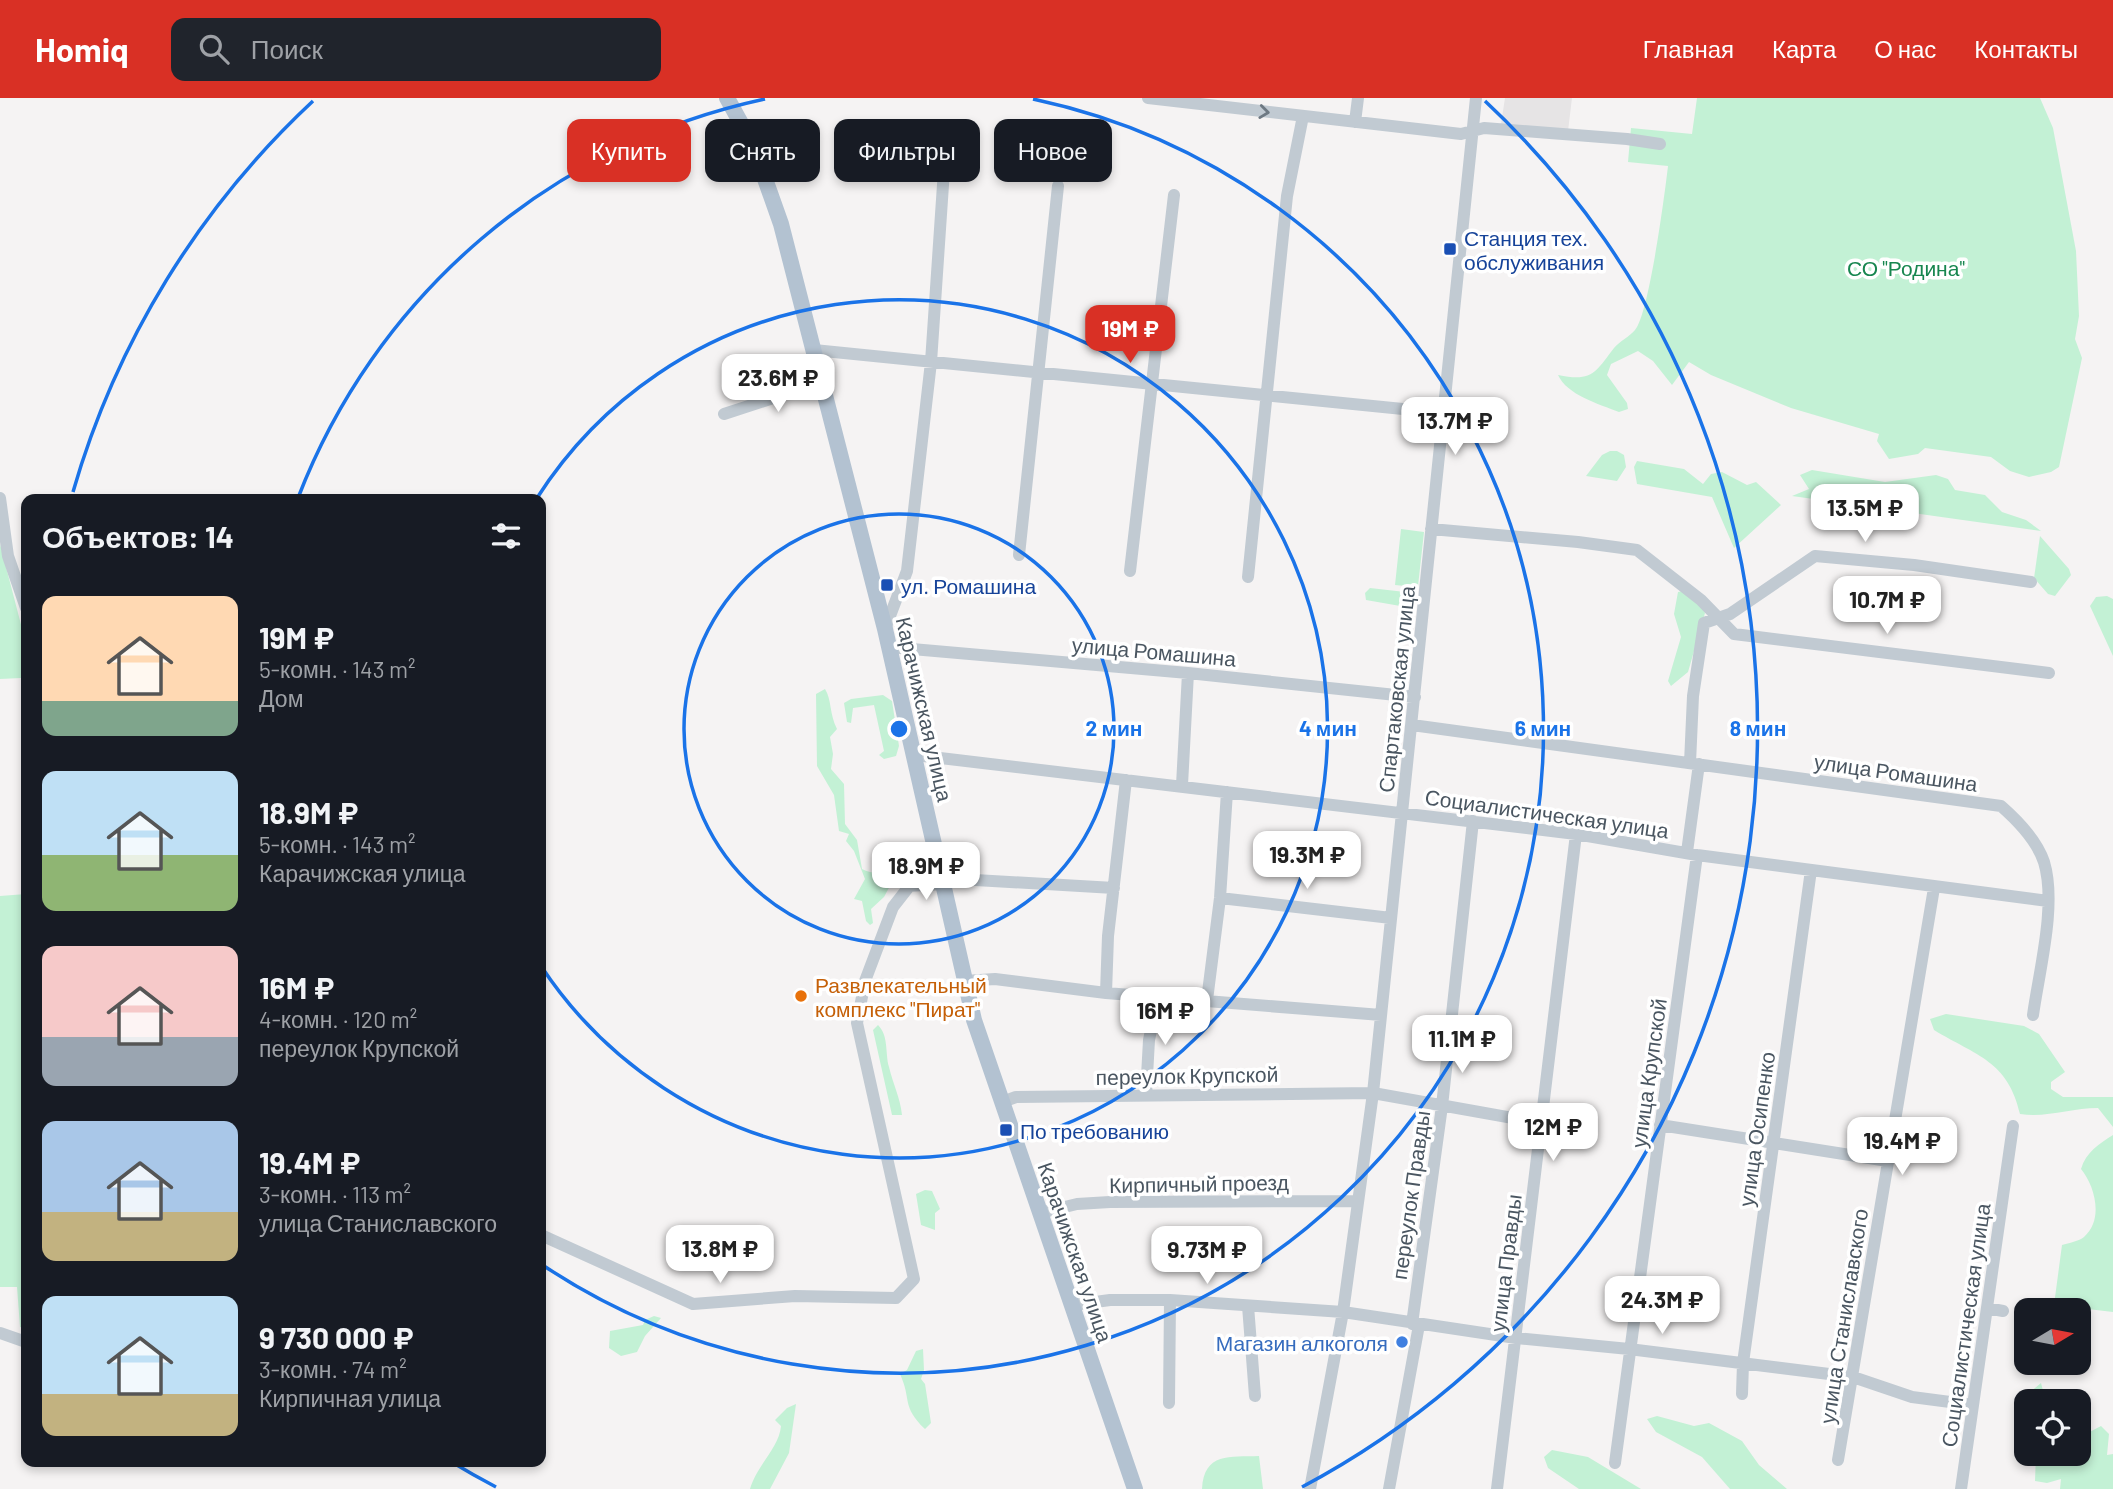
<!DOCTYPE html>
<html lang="ru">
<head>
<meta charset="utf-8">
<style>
  :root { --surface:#171b24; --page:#20242c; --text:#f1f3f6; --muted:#9ea1a6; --accent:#d93025 }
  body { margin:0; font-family:Barlow,sans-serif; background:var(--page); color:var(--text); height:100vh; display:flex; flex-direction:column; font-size:26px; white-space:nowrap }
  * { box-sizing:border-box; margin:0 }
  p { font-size:23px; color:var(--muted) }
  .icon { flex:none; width:38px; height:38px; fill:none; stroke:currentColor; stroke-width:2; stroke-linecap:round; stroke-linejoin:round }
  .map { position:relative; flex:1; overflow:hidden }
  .details { position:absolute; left:21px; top:396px; width:525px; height:973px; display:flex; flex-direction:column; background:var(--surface); border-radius:14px; box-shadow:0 4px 10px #0003 }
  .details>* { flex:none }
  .top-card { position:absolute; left:567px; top:21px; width:665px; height:63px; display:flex; gap:14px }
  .needle { width:46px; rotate:80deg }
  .fabs { position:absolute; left:2014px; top:1200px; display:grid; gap:14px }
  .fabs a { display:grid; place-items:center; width:77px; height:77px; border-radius:14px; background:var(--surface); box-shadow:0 4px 10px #0003; font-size:35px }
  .price { position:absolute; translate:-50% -60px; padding:0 16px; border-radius:14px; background:#fff; color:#222; font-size:23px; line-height:46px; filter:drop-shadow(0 2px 4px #0008) }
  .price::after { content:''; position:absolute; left:50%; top:42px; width:21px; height:16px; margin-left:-10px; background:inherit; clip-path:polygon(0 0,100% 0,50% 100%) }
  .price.active { background:var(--accent); color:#fff }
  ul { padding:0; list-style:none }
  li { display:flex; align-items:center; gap:21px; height:175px; padding:0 21px }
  li span { display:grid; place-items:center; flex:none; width:196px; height:140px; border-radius:14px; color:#555 }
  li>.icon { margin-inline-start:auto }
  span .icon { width:84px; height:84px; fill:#fffc; stroke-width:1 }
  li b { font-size:30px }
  h2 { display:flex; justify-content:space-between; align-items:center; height:84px; padding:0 21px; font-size:30px }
  .tag { padding:0 24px; border-radius:14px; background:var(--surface); box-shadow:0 4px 10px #0003; font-size:24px; line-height:63px }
  .tag.active { background:var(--accent); color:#fff }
  header { display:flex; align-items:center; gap:42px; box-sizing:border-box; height:98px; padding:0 35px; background:var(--accent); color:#fff }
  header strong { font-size:33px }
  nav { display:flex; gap:38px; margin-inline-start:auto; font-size:24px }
  .search { width:490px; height:63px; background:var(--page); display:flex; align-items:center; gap:18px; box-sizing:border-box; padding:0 24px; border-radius:14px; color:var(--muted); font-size:26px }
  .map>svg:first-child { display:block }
</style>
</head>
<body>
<header>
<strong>Homiq</strong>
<div class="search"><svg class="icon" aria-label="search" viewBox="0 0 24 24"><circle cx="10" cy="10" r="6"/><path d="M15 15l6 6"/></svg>Поиск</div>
<nav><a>Главная</a><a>Карта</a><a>О нас</a><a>Контакты</a></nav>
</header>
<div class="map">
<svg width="2113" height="1391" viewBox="0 0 2113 1391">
  <rect width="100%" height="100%" fill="#f5f3f3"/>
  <!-- education -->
  <path fill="#e6e4e5" d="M1505,0h67l-4,33 -67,-7z"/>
  <!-- green -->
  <path fill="#c3f1d5" d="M1697,0h343l13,30 23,123 3,65 -4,23 7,19 -23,109 -8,5 -22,5 -19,-6 -19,-14 -66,-9 -7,6 -29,5 -12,-18 2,-7 -88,-26 -80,-33 -22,-13 -17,23 -19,-24 -15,-10 -27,13 -4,11 20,28 1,6 -9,3c-20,-8 -52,-17 -61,-37 34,7 37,-2 56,-27 6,-7 15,-11 21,-18 14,-16 30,-137 33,-164l-40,-4 3,-34 61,6z
    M1610,353h7l7,4 2,12 -9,14 -31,-5 16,-21z
    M1637,363l47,8 19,15 8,-10 11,-2 25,13 9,-3 25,23 -47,43 -22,-51 -75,-13 -3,-17z
    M1812,372l73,12 51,-7 12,4 7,11 30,5 17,17 24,8 15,11 -249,-35 17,-7 -9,-14z
    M1401,431l23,3 -6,54 -3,1 -20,-2z
    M2040,438l29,33 2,6 -16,21 -7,-2 -14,-16z
    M0,446l24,92 -3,42 -21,1z
    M1370,490l44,5 3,5 -11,9 -40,-7 -1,-7z
    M1683,493l18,14 4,8 -17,59 -17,14 -3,-5 13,-44 -7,-23 4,-22z
    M2107,498l6,3v57l-23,-50 6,-9z
    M825,591c7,11 4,24 12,40l-7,8 3,17 -2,15 13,15 1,40 12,16 5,29c10,6 23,2 31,9l6,-8 8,-1 3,6 -18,7 -8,15 -13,12 2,14 -3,2 -4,-4 -4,-20 -8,-2 11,-20 -11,-28 -8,-10 3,-7 -10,-3 -5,-36 -17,-29 -1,-72z
    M883,597l9,6 7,45 -3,10 -12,3 -5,-4 5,-4 -10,-46 -21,3 -2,15 -4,-1 -3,-19 7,-4z
    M26,796v435l-6,-2 -3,-40h-17v-391z
    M1946,916l78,12 15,8 26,38 -14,10v7l12,8h50v30l-15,-19c-27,0 -51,10 -78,6 -12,-53 -43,-58 -86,-84l-4,-11z
    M878,927c11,11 7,28 11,42 4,17 11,30 13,48h-10l-19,-85z
    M2113,1037v177l-59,-7 8,-60c7,-2 17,-4 22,-8 20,-17 11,-51 -3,-68 5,-17 18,-25 32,-34z
    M925,1092l7,1 8,18 -5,4v17l-14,-5 -5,-31z
    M654,1218l7,2 -16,18 -8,16 -16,4 -12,-8 1,-17 33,-6 2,-5z
    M923,1251l1,21 -3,9 4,5 6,39 -6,6c-24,-23 -13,-29 -25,-55l7,-4 9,-19z
    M2041,1285l5,19h-20v25l-12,-7 3,-17z
    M796,1306l-7,49 -19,36h-20c7,-24 29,-41 31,-63l-6,-6 12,-12z
    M2079,1306l3,32 19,-10 8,8 -2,21 6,-1v35h-53l1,-10 -14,4 -12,-2 1,-27h43z
    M1657,1318l37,10 15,-3 33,18 17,24 28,24h-57l-28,-32 -46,-25 -9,-13z
    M1552,1352l36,7 53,32h-62l-31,-21 -4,-11z
    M1259,1358l4,33h-61c2,-37 28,-32 57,-33z"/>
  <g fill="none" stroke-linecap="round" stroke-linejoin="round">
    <!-- minor -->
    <path stroke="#c1cad2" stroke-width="12" d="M1148,0l313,36 23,-6 143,11 33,5
      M1355,24l3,-24
      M814,252l629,63
      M724,316l98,-32
      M0,400l8,58 18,52
      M1431,431l147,13 59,8 64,50 33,34 315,39
      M1019,457l39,-369
      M1130,473l44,-376
      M1248,479l39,-381 16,-80
      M885,531l22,-58 24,-209 13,-192
      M889,549l299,26 227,24
      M1412,627l589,81c16,14 36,35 43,56 13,43 -5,109 -11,153
      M915,657l661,79 121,21 351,46
      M1690,665l3,-67 11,-73 26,-9 85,-58 99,9 117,17
      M1182,687l6,-112
      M1687,754l12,-88
      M941,780l173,10
      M906,788l37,-2
      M1220,800l171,20
      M965,883l30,-2 111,14 275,22
      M1106,895l2,-57 18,-156
      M1207,902l13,-102 7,-106
      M1146,996l3,-54 9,-43
      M1002,1004l14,-5 357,-4 168,30
      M1660,1027l228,36
      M1040,1115l37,-9 33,-2 248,-1
      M541,1137l152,69 102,-8 101,2 18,-19 -57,-256 8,-42 28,-74 43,-55
      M1073,1207l37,-5h60l173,12 173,26 113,11 224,28 59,20 61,8
      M1248,1208l7,90
      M1987,1210l16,3
      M1412,1226l30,-218 31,-285
      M0,1235l26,9
      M1742,1296l1,-31 68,-493
      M1169,1305l1,-103
      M1838,1362l96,-572
      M1615,1365l82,-608
      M1310,1391l33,-177 30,-219 103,-995
      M1389,1391l30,-164
      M1497,1391l79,-655
      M1961,1391l52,-363"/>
    <!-- major -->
    <path stroke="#b3c2d1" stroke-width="16" d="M727,0l26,47 28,79 104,405 89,391 161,469"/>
  </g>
  <!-- one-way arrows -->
  <defs><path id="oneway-chevron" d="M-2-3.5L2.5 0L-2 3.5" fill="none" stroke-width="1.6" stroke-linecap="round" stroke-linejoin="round" transform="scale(1.75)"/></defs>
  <use stroke="#6e7983" href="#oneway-chevron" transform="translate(1264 14) rotate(7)"/>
  <!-- distance rings -->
  <g fill="none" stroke="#1a73e8" stroke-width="3.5">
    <circle cx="899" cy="631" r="215"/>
    <path d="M537 400A429 429 0 1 1 541 868"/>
    <path d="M298 400A644 644 0 0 1 765 1M1033 1A644 644 0 1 1 544 1168"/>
    <path d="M496 1389A859 859 0 0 1 450 1363M73 394A859 859 0 0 1 313 3M1485 3A859 859 0 0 1 1302 1389"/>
  </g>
  <!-- markers -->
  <g fill="#1a4fb4" stroke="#fff" stroke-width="2.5">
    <rect x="1443" y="144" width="14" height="14" rx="3.5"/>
    <rect x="880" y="480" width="14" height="14" rx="3.5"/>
    <rect x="999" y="1025" width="14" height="14" rx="3.5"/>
  </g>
  <circle fill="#e8710a" stroke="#fff" stroke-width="2.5" cx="801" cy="898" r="7"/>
  <circle fill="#3f7fe0" stroke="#fff" stroke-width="2.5" cx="1402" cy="1244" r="7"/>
  <g text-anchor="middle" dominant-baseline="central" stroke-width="7" stroke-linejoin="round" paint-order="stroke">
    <!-- transit labels -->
    <g font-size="21" fill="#164399" stroke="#fff" text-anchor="start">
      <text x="1464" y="139">Станция тех.<tspan x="1464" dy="24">обслуживания</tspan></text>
      <text x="901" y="487">ул. Ромашина</text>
      <text x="1020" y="1032">По требованию</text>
    </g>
    <!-- park labels -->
    <g font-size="21" fill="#17864f" stroke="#fff">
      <text x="1906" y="169">СО "Родина"</text>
    </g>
    <!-- street labels -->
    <g font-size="21" fill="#4a5661" stroke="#fff">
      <text transform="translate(1154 553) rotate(5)">улица Ромашина</text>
      <text transform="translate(1396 591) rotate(-84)">Спартаковская улица</text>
      <text transform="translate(925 611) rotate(77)">Карачижская улица</text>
      <text transform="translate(1896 674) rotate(8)">улица Ромашина</text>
      <text transform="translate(1547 715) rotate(8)">Социалистическая улица</text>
      <text transform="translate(1648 975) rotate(-82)">улица Крупской</text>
      <text transform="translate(1187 977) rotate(-1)">переулок Крупской</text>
      <text transform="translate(1756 1031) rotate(-82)">улица Осипенко</text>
      <text transform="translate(1199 1085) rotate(-1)">Кирпичный проезд</text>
      <text transform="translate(1410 1097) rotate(-82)">переулок Правды</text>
      <text transform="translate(1076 1154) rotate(71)">Карачижская улица</text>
      <text transform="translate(1505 1165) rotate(-83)">улица Правды</text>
      <text transform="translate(1843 1218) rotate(-81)">улица Станиславского</text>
      <text transform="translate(1965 1227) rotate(-82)">Социалистическая улица</text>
    </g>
    <!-- food labels -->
    <g font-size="21" fill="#c56008" stroke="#fff" text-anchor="start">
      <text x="815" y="886">Развлекательный<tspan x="815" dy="24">комплекс "Пират"</tspan></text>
    </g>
    <!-- shop labels -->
    <g font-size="21" fill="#366cbe" stroke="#fff" text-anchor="end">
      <text x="1388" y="1244">Магазин алкоголя</text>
    </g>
  </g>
  <circle cx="899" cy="631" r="10" fill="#1a73e8" stroke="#fff" stroke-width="3.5"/>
  <g font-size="21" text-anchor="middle" font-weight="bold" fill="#1a73e8" stroke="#fff" stroke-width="7" stroke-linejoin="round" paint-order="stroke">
    <text x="1114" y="638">2 мин</text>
    <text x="1328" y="638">4 мин</text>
    <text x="1543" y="638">6 мин</text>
    <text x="1758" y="638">8 мин</text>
  </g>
</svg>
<div class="fabs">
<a><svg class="needle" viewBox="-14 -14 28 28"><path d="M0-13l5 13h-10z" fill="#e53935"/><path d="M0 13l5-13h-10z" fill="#9ea1a6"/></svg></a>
<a><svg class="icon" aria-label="locate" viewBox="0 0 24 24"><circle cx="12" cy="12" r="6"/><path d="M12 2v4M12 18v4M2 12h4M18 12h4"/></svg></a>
</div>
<b class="price active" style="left:1130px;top:267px">19M ₽</b>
<b class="price" style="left:778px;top:316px">23.6M ₽</b>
<b class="price" style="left:1455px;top:359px">13.7M ₽</b>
<b class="price" style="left:1865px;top:446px">13.5M ₽</b>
<b class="price" style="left:1887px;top:538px">10.7M ₽</b>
<b class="price" style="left:1307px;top:793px">19.3M ₽</b>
<b class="price" style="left:926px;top:804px">18.9M ₽</b>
<b class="price" style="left:1165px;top:949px">16M ₽</b>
<b class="price" style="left:1462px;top:977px">11.1M ₽</b>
<b class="price" style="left:1553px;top:1065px">12M ₽</b>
<b class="price" style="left:1902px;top:1079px">19.4M ₽</b>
<b class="price" style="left:720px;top:1187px">13.8M ₽</b>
<b class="price" style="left:1207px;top:1188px">9.73M ₽</b>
<b class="price" style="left:1662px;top:1238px">24.3M ₽</b>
<div class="top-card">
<a class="tag active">Купить</a>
<a class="tag">Снять</a>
<a class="tag">Фильтры</a>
<a class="tag">Новое</a>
</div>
<section class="details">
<h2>Объектов: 14<svg class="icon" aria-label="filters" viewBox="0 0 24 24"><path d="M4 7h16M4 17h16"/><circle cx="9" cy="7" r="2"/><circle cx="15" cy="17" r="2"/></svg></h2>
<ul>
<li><span style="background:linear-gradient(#ffd9b3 75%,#7fa58c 0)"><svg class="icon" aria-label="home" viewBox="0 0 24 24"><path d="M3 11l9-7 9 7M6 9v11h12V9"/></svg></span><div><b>19M ₽</b><p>5-комн. · 143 m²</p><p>Дом</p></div></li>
<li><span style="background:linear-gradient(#bfe0f5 60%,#8fb573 0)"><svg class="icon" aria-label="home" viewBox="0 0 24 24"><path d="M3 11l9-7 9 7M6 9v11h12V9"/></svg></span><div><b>18.9M ₽</b><p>5-комн. · 143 m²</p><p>Карачижская улица</p></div></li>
<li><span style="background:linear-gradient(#f6c9c9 65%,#9aa5b1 0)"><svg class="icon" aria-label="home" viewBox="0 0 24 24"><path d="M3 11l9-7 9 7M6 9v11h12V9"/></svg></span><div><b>16M ₽</b><p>4-комн. · 120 m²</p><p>переулок Крупской</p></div></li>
<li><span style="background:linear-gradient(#a9c7e8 65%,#c2b280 0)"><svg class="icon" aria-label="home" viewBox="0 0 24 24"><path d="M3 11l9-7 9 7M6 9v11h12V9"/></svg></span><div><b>19.4M ₽</b><p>3-комн. · 113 m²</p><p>улица Станиславского</p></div></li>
<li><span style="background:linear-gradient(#bfe0f5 70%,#c2b280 0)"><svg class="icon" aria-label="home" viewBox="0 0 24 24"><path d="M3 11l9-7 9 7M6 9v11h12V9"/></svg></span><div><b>9 730 000 ₽</b><p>3-комн. · 74 m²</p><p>Кирпичная улица</p></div></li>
</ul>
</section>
</div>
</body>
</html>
